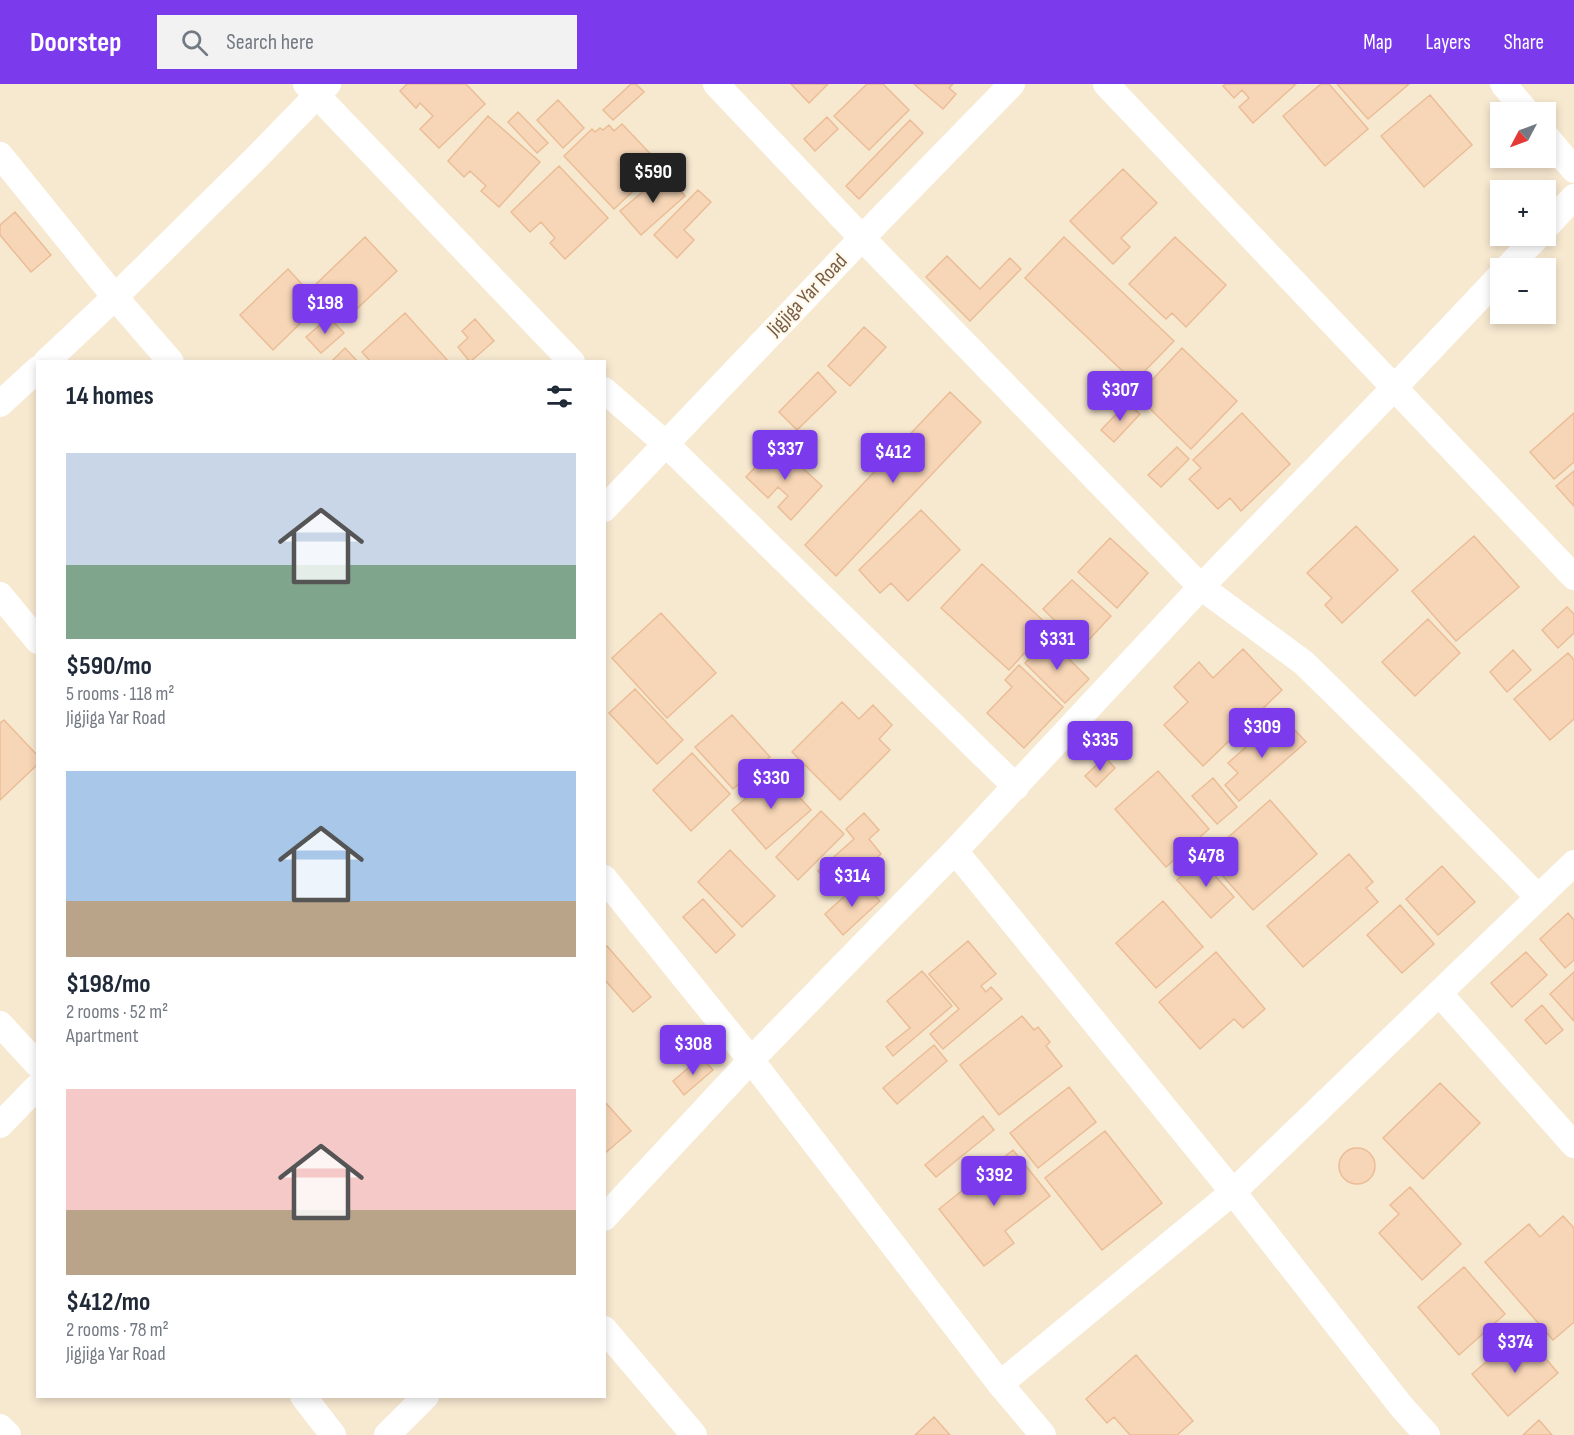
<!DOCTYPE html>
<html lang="en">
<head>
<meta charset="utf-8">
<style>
  :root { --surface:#fff; --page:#f2f2f3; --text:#1f2937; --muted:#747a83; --accent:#7c3aed }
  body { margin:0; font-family:"Sofia Sans Condensed",sans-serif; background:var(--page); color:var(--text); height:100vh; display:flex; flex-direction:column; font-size:22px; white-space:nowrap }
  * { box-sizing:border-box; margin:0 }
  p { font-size:20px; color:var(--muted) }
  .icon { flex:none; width:33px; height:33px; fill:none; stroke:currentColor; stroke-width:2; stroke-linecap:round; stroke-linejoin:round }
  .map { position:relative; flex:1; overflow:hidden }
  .drawer { position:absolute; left:36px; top:276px; width:570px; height:1038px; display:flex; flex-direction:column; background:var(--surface); border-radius:0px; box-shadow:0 3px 9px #0003 }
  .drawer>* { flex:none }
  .needle { width:39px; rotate:229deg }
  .controls { position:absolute; left:1490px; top:18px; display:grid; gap:12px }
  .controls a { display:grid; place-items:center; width:66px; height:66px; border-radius:0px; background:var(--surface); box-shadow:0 3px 9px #0003; font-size:30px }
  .price { position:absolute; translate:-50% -51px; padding:0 14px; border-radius:6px; background:var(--accent); color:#fff; font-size:20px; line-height:39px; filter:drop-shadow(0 2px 3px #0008) }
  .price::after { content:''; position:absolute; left:50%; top:36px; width:18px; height:14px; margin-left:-9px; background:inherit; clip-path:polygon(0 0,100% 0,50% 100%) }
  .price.active { background:#222; color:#fff }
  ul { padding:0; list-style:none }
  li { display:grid; align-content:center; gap:12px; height:318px; padding:0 30px }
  li span { display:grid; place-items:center; height:186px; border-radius:0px; color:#555 }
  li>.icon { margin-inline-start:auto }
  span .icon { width:108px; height:108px; fill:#fffc; stroke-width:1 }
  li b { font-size:26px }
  h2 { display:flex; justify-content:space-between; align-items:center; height:72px; padding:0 30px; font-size:26px }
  header { display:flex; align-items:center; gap:36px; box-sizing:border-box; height:84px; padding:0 30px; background:var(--accent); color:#fff }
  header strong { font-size:28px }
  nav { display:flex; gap:33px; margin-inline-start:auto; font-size:21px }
  .search { width:420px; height:54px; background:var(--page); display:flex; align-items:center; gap:15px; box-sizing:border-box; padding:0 21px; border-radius:0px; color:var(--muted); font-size:22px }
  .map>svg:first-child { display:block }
</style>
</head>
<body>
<header>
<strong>Doorstep</strong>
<div class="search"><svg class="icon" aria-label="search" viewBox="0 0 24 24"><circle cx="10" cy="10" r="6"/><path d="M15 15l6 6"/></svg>Search here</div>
<nav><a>Map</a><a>Layers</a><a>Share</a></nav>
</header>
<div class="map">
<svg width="1574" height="1351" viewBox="0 0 1574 1351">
  <rect width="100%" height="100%" fill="#fff6e2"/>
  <!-- residential -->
  <path fill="#f7e8d0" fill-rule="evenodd" d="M0,0h1574v1351h-1574zM1500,28h45v46h-45zM1500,106h45v46h-45zM1500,184h45v46h-45zM38,278h566v1034h-566z"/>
  <!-- building -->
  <path fill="#f7d6b7" stroke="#ebbd96" stroke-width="1.5" d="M407,0h59l19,20 -46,44 -19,-19 13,-13 -13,-13 -4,5 -16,-17z
    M631,0h5l8,8 -31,28 -10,-10z
    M791,0h37l-19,19z
    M867,0h16l26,26 -40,40 -35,-34z
    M914,0h39l-4,4 7,6 -13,15z
    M1226,0h70l-43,39 -14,-16 10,-9 -7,-8 -8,8 -11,-12z
    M1321,0h8l39,45 -43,37 -42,-50z
    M1337,0h72l-41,35z
    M1430,11l42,50 -48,42 -43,-51z
    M558,16l26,28 -21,20 -26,-28z
    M518,28l30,31 -11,10 -29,-31z
    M488,32l52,46 -41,45 -18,-16 5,-5 -16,-15 -6,6 -16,-16z
    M827,33l11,12 -23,22 -11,-12z
    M910,36l13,13 -64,66 -13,-13z
    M622,40l39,41 -47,44 -50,-53 28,-27 3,3 5,-4 3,2 6,-5 5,6z
    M559,82l49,52 -43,41 -15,-16 5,-5 -14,-16 -11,10 -19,-20z
    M1123,85l34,34 -36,35 9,9 -17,17 -43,-43z
    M665,89l20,23 -44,39 -21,-24z
    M698,106l13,12 -27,28 10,10 -17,18 -23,-23z
    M15,128l36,43 -20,17 -31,-37v-10z
    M365,153l32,34 -51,48 -32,-33z
    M1064,153l110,104 -40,41 -109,-104z
    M1175,153l51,48 -40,42 -14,-14 -6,6 -37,-35z
    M947,172l33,33 30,-31 11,11 -51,52 -44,-44z
    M288,185l32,35 -47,46 -33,-35z
    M405,229l44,49h-78l-9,-10z
    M329,233l15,16 -23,20 -15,-16z
    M475,235l19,22 -24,21 -12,-15 10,-9 -6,-7z
    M864,243l22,20 -36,39 -22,-20z
    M345,264l13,14h-27z
    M1182,264l55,53 -46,48 -54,-53z
    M818,288l18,20 -39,38 -18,-18z
    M950,308l31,30 -145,154 -31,-31z
    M1127,319l13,11 -26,28 -13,-12z
    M1242,329l48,51 -49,47 -11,-13 -12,11 -29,-30 12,-11 -8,-8z
    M1574,329v49l-20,17 -24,-27z
    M777,360l45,42 -31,34 -13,-13 10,-11 -10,-9 -10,11 -22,-21z
    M1177,363l12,12 -28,28 -13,-12z
    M1574,387v35l-18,-20z
    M921,426l39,40 -52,51 -17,-18 -11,10 -21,-23z
    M1356,442l42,44 -56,53 -17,-18 7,-7 -25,-25z
    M1474,452l45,51 -63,54 -44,-50z
    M1110,454l38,35 -31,35 -39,-36z
    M982,480l67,62 -40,44 -68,-62z
    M1072,496l39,36 -29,31 -39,-38z
    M1567,523l7,7v19l-16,15 -16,-18z
    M661,529l55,60 -49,45 -55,-60z
    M1428,535l32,34 -45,43 -33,-34z
    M1049,555l40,40 -24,24 -40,-40z
    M1243,565l39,41 -79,76 -39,-41 24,-23 -14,-15 25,-25 14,16z
    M1513,566l18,20 -24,22 -17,-20z
    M1568,569l6,7v59l-24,21 -36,-41z
    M1019,581l44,42 -39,41 -37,-35 25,-26 -7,-7z
    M635,605l48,51 -26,24 -48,-51z
    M842,618l17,17 14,-14 19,20 -13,14 11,11 -50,50 -48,-48z
    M732,631l38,42 -37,32 -38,-42z
    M4,636l34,36v8l-38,36v-77z
    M1271,641l10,10 10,-9 15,16 -67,59 -14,-16 13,-12 -10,-10z
    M692,669l38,41 -39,37 -38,-41z
    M1105,673l10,11 -19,19 -11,-11z
    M1158,687l51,58 -43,38 -51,-58z
    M777,688l34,38 -45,39 -34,-39z
    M1213,694l24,29 -20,17 -25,-28z
    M1270,716l47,54 -64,56 -47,-53z
    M821,727l23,23 -46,46 -22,-23z
    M864,729l15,17 -10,9 12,15 -44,38 -19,-21 36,-32 -8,-10z
    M730,766l45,46 -33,31 -44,-45z
    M1349,770l24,28 -7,6 12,14 -75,65 -36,-41z
    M1200,775l34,38 -23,21 -34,-38z
    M1442,782l33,36 -37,33 -32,-36z
    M861,797l19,20 -37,34 -18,-21z
    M703,815l32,36 -19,18 -33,-36z
    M1163,817l40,46 -47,41 -40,-45z
    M1400,821l34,39 -32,29 -35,-38z
    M1568,829l6,7v40l-9,8 -25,-29z
    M968,857l28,33 -15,12 5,6 5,-5 11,12 -59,50 -13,-15 29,-25 -30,-35z
    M607,862l44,51 -18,15 -29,-33v-31z
    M1216,868l49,57 -22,19 -9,-9 -34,30 -41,-47z
    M1526,868l21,23 -35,32 -21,-24z
    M922,887l30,35 -59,50 -7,-9 24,-19 -23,-27z
    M1574,888v49l-24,-27z
    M1542,921l21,25 -17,14 -21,-24z
    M1022,932l12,14 4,-3 12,15 -4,4 16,20 -63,49 -39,-50z
    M934,961l13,16 -50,43 -14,-16z
    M701,973l12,13 -29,25 -11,-14z
    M1440,999l40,40 -57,56 -40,-41z
    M1069,1003l27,35 -58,46 -28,-35z
    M604,1017l27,30 -27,23z
    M983,1032l11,14 -58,47 -11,-12z
    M1105,1047l57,72 -60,47 -57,-72z
    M1339 1082a18 18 0 1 1 36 0a18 18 0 1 1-36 0Z
    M1013,1066l37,46 -45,35 9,12 -30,23 -45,-57z
    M1410,1103l51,57 -39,36 -43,-47 20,-19 -9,-9z
    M1563,1132l11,12v94l-21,18 -68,-78 44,-38 11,13z
    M1464,1183l41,47 -46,41 -41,-48z
    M1522,1247l36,42 -50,43 -36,-42z
    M1136,1271l57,66 -16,14h-47l-16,-18 -7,6 -21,-24z
    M934,1333l16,18h-35z
    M1539,1336l13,15h-29z"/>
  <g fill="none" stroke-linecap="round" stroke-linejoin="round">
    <!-- street -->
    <path stroke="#fff" stroke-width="26" d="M306,0l266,278
      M716,0l146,154 339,349 103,76 117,115 117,119
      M1106,0l468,493
      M1503,0l24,28
      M1545,51l29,35
      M0,71l115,142 56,65
      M1545,144l29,-31
      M1507,184l31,-32
      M46,278l69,-65 140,-138 73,-75
      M604,306l62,54 350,343
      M0,320l38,-35
      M604,425l258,-271 150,-154
      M0,511l38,46
      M955,767l278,341 168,214 26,29
      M604,794l147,182 249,324 43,51
      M1439,909l135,152
      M0,940l38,41
      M0,1041l38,-39
      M604,1134l147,-158 204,-209 246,-264 193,-199 106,-112
      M604,1245l90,106
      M1000,1300l233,-192 341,-329
      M303,1312l30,39
      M0,1343l8,8
      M387,1351l39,-39"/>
  </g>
  <g text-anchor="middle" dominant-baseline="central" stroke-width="4.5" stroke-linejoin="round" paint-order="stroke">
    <!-- street labels -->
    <g font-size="21" fill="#795c46" stroke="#fff9eb">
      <text transform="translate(807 211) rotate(-46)">Jigjiga Yar Road</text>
    </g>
  </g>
</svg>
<div class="controls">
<a><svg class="needle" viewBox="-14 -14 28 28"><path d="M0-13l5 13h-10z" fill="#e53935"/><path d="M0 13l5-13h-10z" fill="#747a83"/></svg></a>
<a>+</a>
<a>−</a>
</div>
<b class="price active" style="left:653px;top:120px">$590</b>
<b class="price" style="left:325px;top:251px">$198</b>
<b class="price" style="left:1120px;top:338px">$307</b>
<b class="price" style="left:785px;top:397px">$337</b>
<b class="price" style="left:893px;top:400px">$412</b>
<b class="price" style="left:1057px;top:587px">$331</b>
<b class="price" style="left:1262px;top:675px">$309</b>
<b class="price" style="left:1100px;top:688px">$335</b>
<b class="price" style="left:771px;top:726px">$330</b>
<b class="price" style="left:1206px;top:804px">$478</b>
<b class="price" style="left:852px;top:824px">$314</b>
<b class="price" style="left:693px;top:992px">$308</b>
<b class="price" style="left:994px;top:1123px">$392</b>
<b class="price" style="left:1515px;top:1290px">$374</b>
<section class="drawer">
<h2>14 homes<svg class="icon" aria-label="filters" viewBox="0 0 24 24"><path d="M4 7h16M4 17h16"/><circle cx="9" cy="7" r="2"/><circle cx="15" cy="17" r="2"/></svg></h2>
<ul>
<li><span style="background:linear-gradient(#c9d6e8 60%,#7fa58c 0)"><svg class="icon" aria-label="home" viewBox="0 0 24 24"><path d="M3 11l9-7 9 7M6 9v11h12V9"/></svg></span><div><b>$590/mo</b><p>5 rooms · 118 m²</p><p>Jigjiga Yar Road</p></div></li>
<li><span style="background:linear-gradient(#a9c7e8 70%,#b9a48a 0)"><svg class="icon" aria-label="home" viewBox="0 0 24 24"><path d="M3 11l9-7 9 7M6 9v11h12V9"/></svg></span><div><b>$198/mo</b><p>2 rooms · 52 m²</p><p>Apartment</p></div></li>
<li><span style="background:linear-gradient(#f6c9c9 65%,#b9a48a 0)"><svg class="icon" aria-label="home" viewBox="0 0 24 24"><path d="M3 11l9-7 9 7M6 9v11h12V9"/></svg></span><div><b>$412/mo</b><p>2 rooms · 78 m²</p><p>Jigjiga Yar Road</p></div></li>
</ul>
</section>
</div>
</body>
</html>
